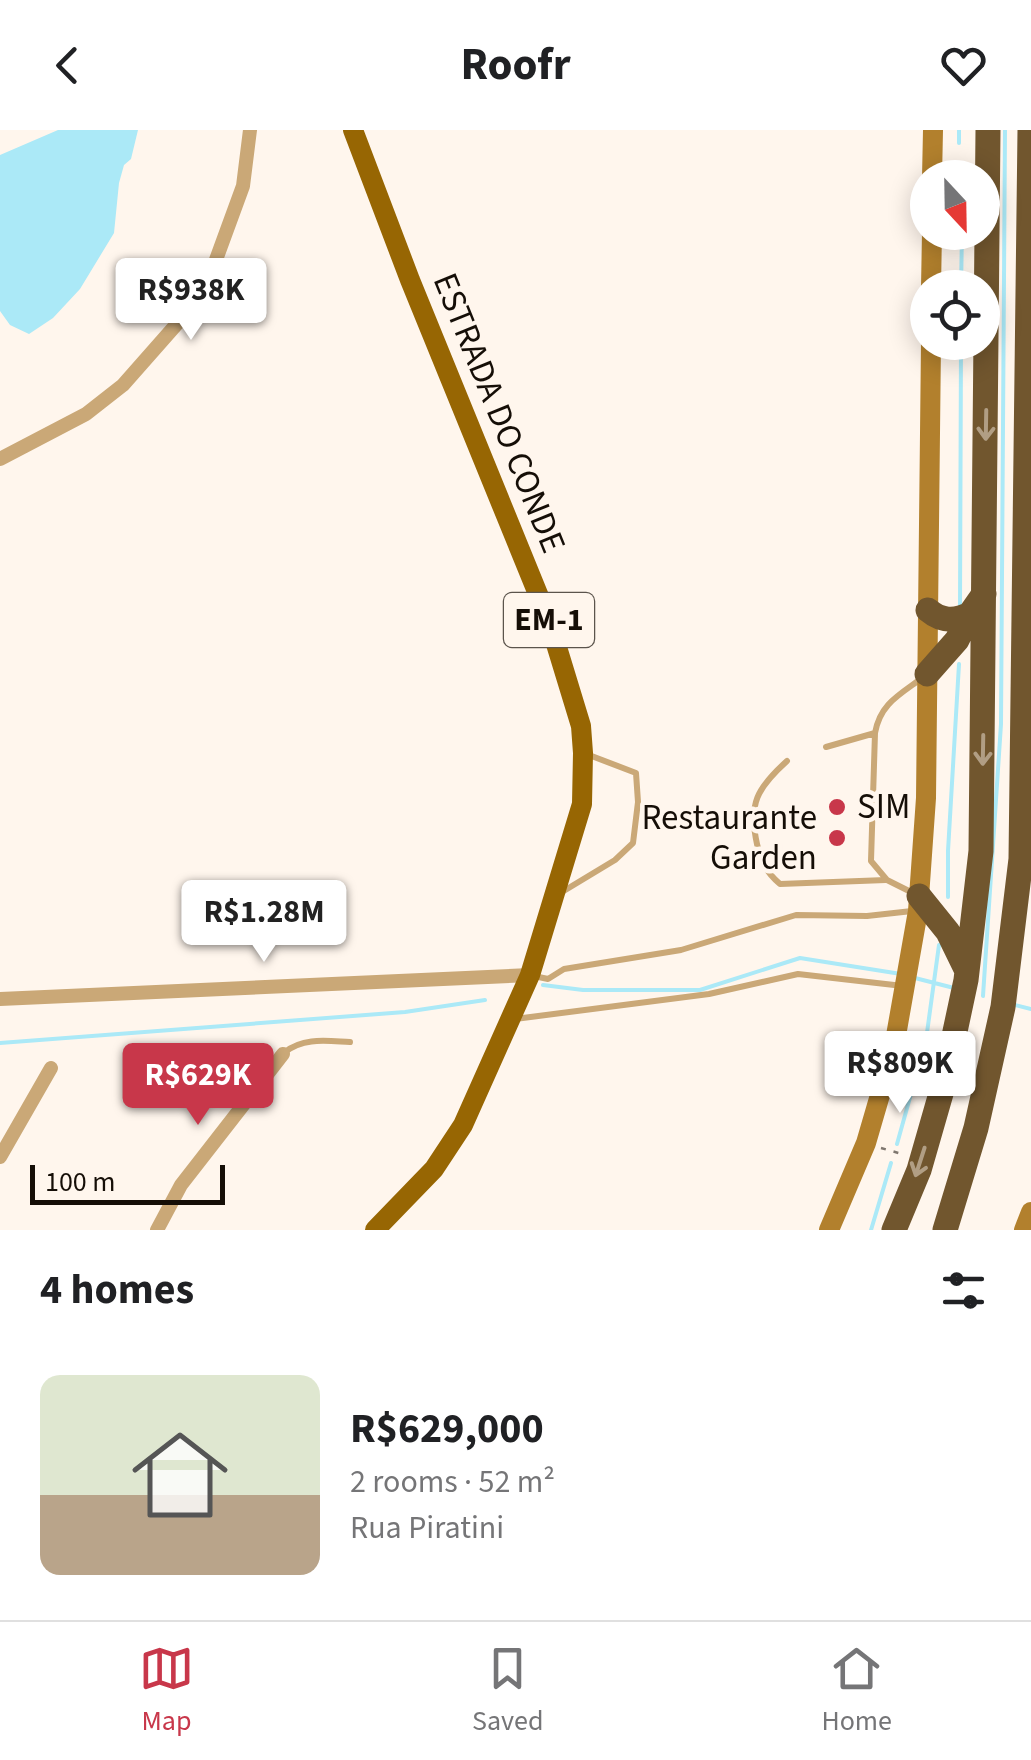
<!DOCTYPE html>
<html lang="en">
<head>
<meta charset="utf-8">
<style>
  :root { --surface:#fff; --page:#f6f6f6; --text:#202124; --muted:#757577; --line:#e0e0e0; --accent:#c8374a }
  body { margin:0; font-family:"Source Sans 3",sans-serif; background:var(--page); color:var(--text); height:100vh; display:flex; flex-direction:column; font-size:38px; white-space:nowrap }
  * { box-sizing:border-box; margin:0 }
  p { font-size:32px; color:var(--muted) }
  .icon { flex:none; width:55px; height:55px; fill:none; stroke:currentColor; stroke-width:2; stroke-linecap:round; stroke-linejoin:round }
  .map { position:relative; height:1100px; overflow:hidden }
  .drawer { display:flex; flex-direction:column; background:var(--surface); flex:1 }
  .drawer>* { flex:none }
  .needle { width:65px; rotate:158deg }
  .tools { position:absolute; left:910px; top:30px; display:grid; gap:20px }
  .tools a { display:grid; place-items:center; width:90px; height:90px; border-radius:50%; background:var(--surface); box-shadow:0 5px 25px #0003; font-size:50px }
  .scale { position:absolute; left:30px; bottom:25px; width:195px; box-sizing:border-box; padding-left:10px; border:5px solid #150e07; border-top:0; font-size:28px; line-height:35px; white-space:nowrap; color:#150e07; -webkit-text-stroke:8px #fff6ed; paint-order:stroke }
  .price { position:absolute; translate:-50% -85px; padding:0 22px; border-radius:10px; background:#fff; color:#222; font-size:32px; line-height:65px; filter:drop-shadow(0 2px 5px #0008) }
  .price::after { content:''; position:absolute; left:50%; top:60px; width:30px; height:22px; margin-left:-15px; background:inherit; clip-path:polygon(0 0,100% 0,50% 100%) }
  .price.selected { background:var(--accent); color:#fff }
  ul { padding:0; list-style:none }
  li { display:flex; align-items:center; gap:30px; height:250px; padding:0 40px }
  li+li { border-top:2px solid var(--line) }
  li span { display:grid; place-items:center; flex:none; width:280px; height:200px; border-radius:20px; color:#555 }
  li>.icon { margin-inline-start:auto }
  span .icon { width:120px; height:120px; fill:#fffc; stroke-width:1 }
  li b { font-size:42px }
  h2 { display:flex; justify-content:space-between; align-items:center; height:120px; padding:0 40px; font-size:42px }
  header { display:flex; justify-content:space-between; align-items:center; height:130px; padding:0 40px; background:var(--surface); font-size:45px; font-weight:700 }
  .tabs { display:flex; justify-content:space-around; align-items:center; height:140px; border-top:2px solid var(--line); background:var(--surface); font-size:28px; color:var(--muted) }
  .tabs a { display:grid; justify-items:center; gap:5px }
  .tabs .selected { color:var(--accent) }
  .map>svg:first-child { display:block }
</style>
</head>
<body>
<header><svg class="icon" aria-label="back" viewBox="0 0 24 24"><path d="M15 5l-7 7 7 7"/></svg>Roofr<svg class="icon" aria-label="heart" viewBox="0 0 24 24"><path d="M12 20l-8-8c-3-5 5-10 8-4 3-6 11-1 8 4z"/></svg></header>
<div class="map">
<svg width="1031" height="1100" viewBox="0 0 1031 1100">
  <rect width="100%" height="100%" fill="#fff6ed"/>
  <!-- water -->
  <path fill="#abe9f7" d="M58,0h80l-7,29 -7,6 -5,18 -5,50 -34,56 -27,29 -24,16 -19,-9 -10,-14v-156z"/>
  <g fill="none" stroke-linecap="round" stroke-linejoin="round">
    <!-- stream -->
    <path stroke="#abe9f7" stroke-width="4" d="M959,0v13
      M962,47v1
      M961,158l1,-56
      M960,477l1,-265
      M948,767v-46l11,-187
      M915,848l39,10
      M543,855l40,5h117l100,-32 101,16
      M983,866l18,-272 4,-594
      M1011,874l20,5
      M0,913l405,-31 80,-12
      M897,1014l29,-104 13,-95
      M871,1100l20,-67"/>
    <!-- path -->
    <path stroke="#7f776f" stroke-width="2.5" stroke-dasharray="5 8" stroke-linecap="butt" d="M881,1018l21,6"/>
    <!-- service -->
    <path stroke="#caa877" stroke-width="6" d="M826,617l49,-14
      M787,631c-30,27 -39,43 -30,83 4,18 9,28 23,40l106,-4
      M562,762l53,-32 18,-17 5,-41 -2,-29 -47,-18
      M913,763l-26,-13 -16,-19 4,-128c5,-29 24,-38 47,-55
      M534,846l14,3 16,-10 117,-19 115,-35 71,1 45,-5
      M515,889l194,-25 89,-20 105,12
      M285,922c19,-15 42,-11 65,-10"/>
    <!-- minor -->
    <path stroke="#caa877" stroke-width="14" d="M0,329l86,-45 37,-29 67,-76 23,-41 30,-82 7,-56
      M0,869l530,-24
      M0,1027l51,-89
      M157,1100l24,-45 102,-131"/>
    <!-- secondary -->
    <path stroke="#b2802d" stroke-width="20" d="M932,48l1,-48
      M931,158l1,-56
      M829,1100l37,-87 28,-96 24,-136 8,-113 5,-456
      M1024,1100l7,-18"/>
    <!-- primary -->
    <path stroke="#976603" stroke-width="20" d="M353,0l57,150 139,341 32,105 2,27 -1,51 -52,171 -67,150 -29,44 -59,61"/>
    <!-- motorway -->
    <path stroke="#71562e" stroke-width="25" d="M928,480c13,11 26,12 42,4
      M927,544l30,-34 13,-26 14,-20
      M919,766l29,36 19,39
      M894,1100l25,-60 25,-87 22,-103 15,-129 7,-721
      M945,1100l31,-102 27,-121 18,-148 9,-729"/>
  </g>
  <!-- one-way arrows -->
  <defs><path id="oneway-shaft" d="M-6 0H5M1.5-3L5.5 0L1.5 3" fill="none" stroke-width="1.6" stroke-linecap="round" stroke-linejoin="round" transform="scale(2.5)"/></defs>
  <g stroke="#b19e84">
    <use href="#oneway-shaft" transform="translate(986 295) rotate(91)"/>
    <use href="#oneway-shaft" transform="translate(983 620) rotate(91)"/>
    <use href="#oneway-shaft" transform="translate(920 1032) rotate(108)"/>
  </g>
  <!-- markers -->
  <g fill="#c8374a" stroke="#fff6ed" stroke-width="4">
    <circle cx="837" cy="677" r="10"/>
    <circle cx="837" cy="708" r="10"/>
  </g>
  <g text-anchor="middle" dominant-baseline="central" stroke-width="9" stroke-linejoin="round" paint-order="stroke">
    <!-- shield labels -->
    <rect fill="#fff6ed" stroke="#5b544c" stroke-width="2.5" x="504" y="463" width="90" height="54" rx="8"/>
    <g font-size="32" font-weight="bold" fill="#150e07">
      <text x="549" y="490">EM-1</text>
    </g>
    <!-- street labels -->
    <g font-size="35" fill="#150e07" stroke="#fff6ed">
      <text transform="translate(499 283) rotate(68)">ESTRADA DO CONDE</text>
    </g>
    <!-- poi labels -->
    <g font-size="35" fill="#150e07" stroke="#fff6ed" text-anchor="start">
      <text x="857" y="677">SIM</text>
      <text x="817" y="688" text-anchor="end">Restaurante<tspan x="817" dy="40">Garden</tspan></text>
    </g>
  </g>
</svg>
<div class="tools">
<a><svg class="needle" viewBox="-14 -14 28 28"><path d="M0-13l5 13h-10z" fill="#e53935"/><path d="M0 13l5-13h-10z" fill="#757577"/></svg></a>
<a><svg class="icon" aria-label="locate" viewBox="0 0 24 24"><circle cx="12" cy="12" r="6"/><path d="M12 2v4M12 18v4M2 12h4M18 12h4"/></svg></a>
</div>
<div class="scale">100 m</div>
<b class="price" style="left:191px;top:213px">R$938K</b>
<b class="price" style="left:264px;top:835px">R$1.28M</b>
<b class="price" style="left:900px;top:986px">R$809K</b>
<b class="price selected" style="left:198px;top:998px">R$629K</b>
</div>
<section class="drawer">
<h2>4 homes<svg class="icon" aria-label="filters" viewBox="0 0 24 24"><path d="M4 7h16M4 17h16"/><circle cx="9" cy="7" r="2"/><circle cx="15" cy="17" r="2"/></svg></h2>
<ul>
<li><span style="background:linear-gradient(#dfe7d0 60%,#b9a48a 0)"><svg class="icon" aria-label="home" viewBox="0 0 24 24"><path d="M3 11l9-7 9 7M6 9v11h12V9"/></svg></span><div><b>R$629,000</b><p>2 rooms · 52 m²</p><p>Rua Piratini</p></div></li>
</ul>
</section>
<nav class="tabs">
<a class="selected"><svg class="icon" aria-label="map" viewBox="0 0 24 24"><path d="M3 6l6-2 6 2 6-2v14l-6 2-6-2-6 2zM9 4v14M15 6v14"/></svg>Map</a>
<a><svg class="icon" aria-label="saved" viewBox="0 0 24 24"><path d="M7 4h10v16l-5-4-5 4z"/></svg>Saved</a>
<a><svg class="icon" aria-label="home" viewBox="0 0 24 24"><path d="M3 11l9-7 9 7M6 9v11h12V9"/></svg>Home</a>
</nav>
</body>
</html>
